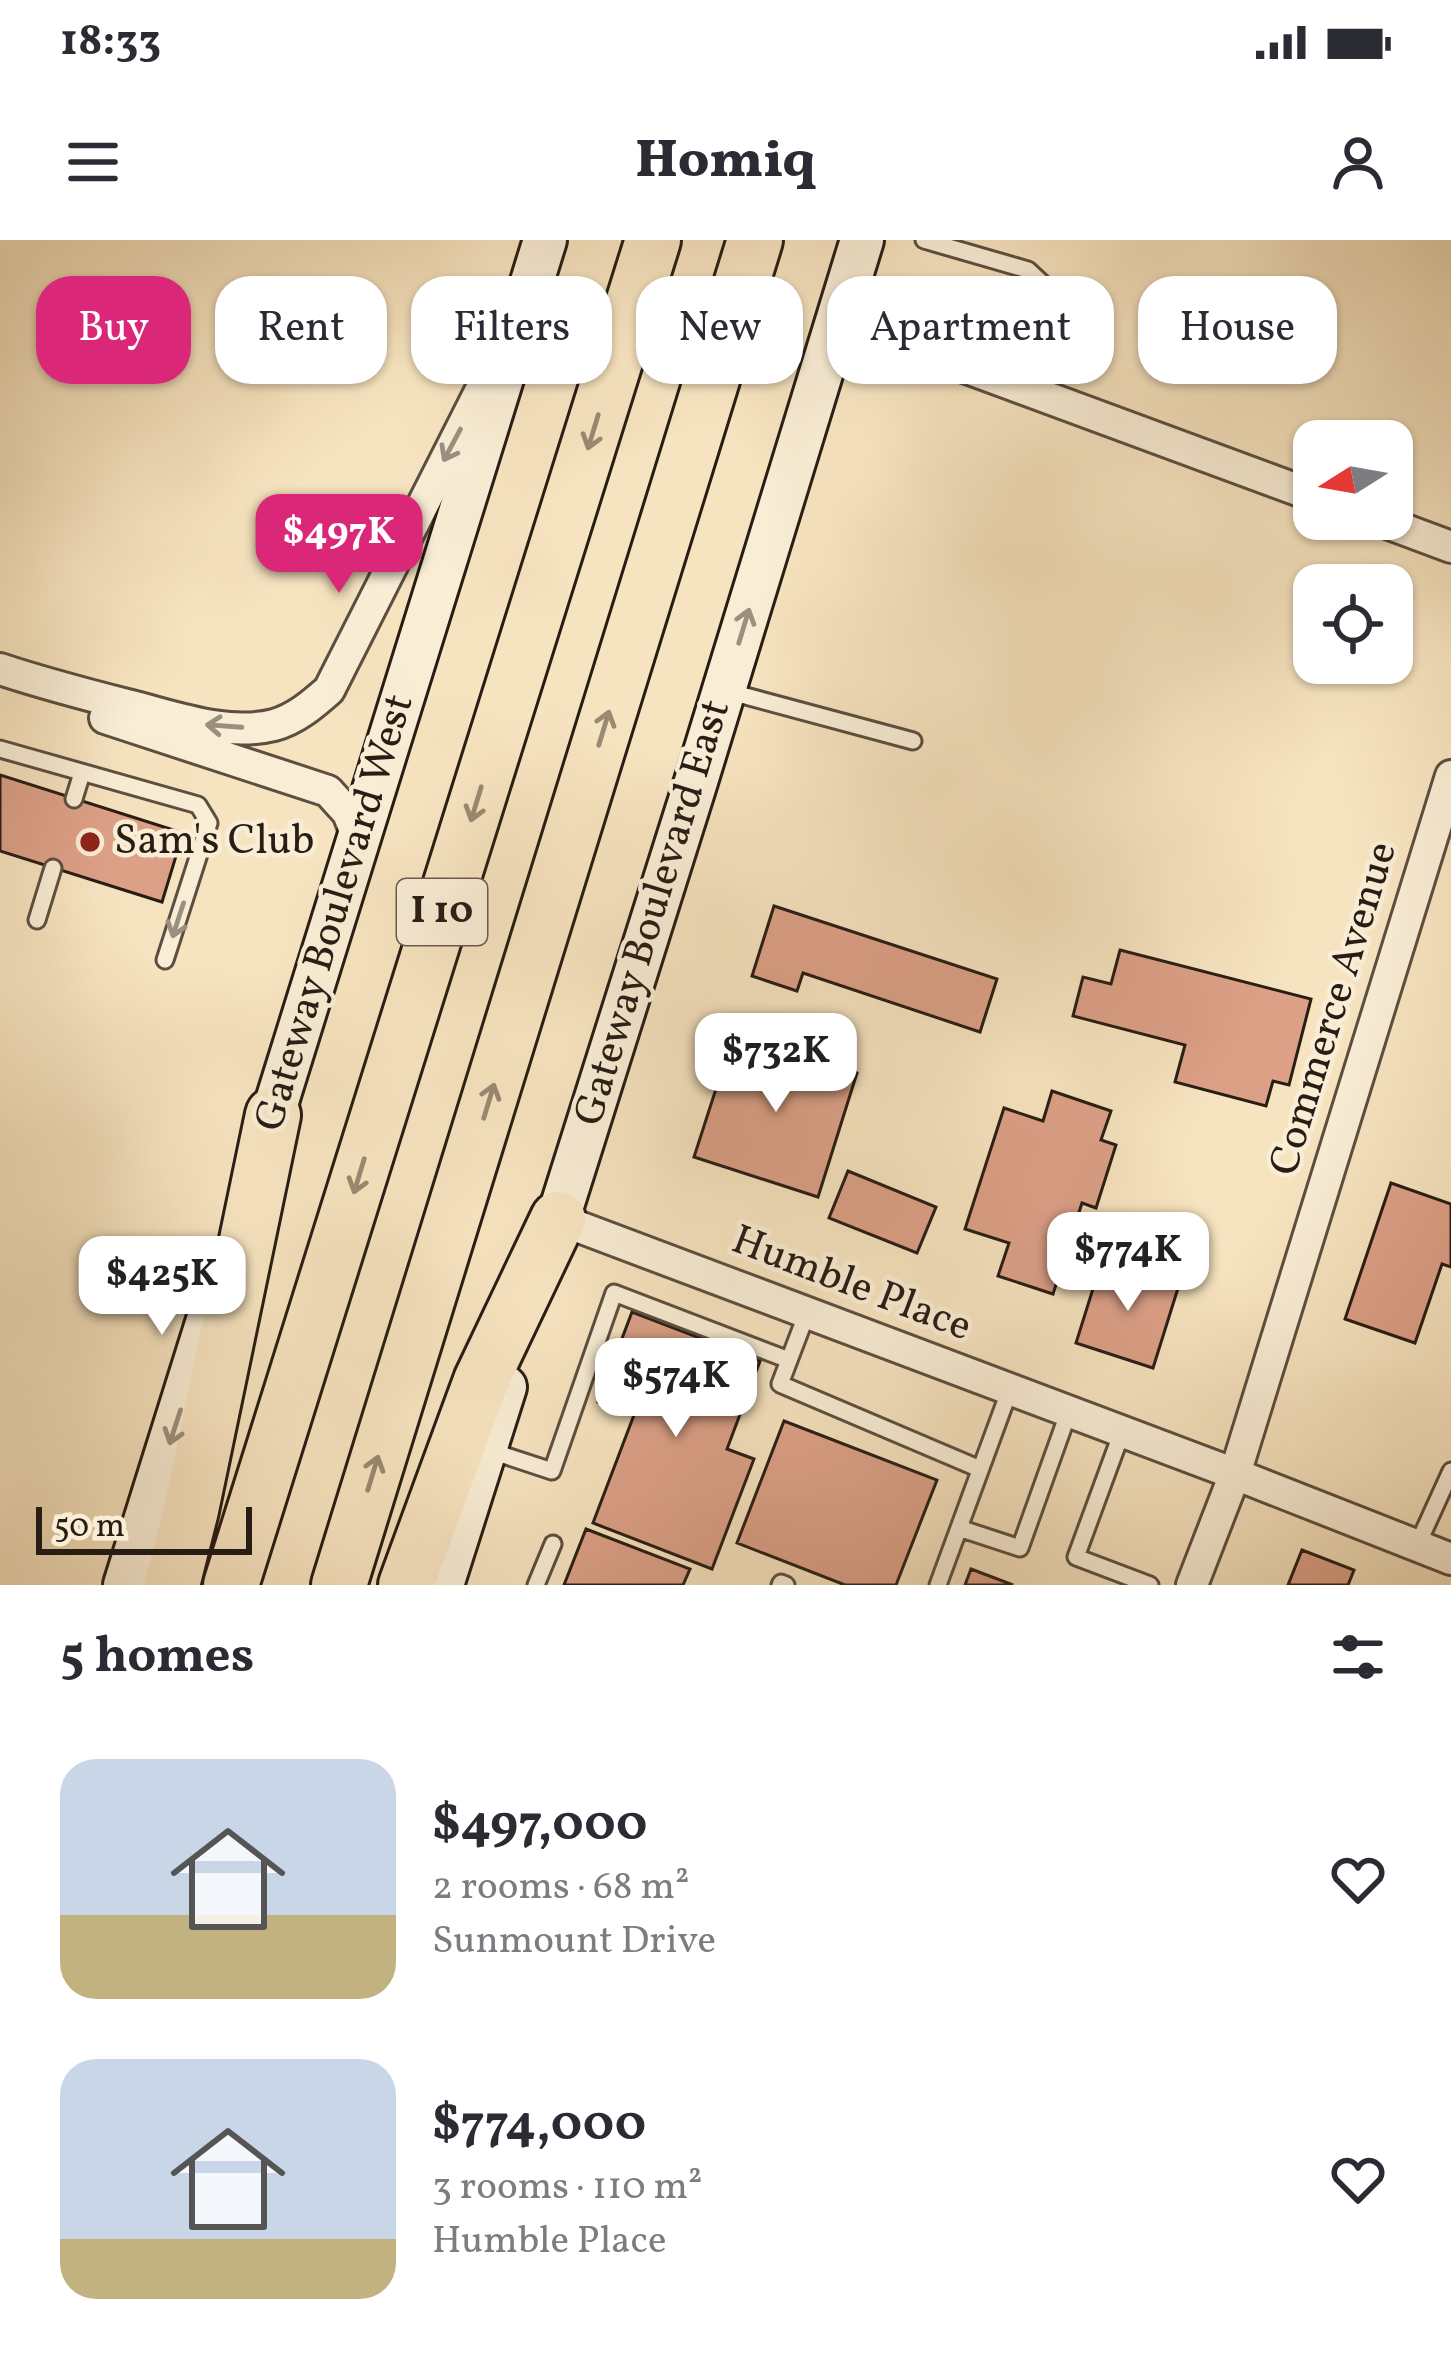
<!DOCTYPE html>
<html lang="en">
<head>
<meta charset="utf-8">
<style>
  :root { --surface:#fff; --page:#f2f2f3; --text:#2b2b33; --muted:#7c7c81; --accent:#db2777 }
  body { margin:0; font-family:Vollkorn,serif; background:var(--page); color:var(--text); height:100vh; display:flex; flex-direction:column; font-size:45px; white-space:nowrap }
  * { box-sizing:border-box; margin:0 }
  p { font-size:39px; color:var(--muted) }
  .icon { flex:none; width:66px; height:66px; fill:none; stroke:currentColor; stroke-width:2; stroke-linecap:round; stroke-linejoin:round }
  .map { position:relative; height:1345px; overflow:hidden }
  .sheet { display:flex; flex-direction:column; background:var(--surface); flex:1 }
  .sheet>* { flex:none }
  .top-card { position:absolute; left:36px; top:36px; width:1380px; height:108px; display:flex; gap:24px }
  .needle { width:78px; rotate:259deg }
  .tools { position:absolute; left:1293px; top:180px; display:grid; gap:24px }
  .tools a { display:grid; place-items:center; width:120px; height:120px; border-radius:24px; background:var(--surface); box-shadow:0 3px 9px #0004; font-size:60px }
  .scale { position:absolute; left:36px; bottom:30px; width:216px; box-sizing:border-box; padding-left:12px; border:6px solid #281d15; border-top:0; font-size:33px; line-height:42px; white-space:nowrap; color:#281d15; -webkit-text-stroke:9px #f9edd5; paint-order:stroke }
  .price { position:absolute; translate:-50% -102px; padding:0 27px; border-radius:24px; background:#fff; color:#222; font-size:39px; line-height:78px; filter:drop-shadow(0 3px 6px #0008) }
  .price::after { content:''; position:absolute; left:50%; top:72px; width:36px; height:27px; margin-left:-18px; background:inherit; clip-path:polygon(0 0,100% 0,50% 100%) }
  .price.current { background:var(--accent); color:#fff }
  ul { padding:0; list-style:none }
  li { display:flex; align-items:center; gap:36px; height:300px; padding:0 60px }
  li span { display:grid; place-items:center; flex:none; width:336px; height:240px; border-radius:36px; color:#555 }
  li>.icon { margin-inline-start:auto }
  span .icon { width:144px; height:144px; fill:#fffc; stroke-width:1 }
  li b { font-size:51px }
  h2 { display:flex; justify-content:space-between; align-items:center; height:144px; padding:0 60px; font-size:51px }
  .tag { padding:0 42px; border-radius:36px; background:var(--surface); box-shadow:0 3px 9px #0004; font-size:42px; line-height:108px }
  .tag.current { background:var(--accent); color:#fff }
  .status { display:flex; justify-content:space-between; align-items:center; height:84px; padding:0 60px; background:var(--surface); direction:ltr }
  .status svg { height:33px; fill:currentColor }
  header { display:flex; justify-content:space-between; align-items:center; height:156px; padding:0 60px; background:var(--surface); font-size:54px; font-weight:800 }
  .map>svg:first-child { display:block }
</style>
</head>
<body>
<div class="status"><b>18:33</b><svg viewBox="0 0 49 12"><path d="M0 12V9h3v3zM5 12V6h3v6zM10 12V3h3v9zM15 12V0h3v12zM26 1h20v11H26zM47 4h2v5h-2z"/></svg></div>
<header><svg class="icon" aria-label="menu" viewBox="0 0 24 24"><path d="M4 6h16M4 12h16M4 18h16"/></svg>Homiq<svg class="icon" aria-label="person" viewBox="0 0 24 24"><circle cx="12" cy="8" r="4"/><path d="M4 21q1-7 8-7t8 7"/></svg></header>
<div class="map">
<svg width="1451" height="1345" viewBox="0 0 1451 1345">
  <rect width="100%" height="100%" fill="#f6e3bf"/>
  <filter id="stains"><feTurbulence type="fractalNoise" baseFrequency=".00167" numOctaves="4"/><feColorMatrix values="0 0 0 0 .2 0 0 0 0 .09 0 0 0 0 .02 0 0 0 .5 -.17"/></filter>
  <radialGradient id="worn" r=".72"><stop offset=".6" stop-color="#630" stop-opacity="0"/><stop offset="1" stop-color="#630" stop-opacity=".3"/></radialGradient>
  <!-- building -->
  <path fill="#dca087" stroke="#281d15" stroke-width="3" d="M0,535l183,58 -21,69 -162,-51z
    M774,666l223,73 -17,53 -177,-59 -6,18 -45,-15z
    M1120,710l191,49 -22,86 -16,-4 -7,25 -91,-24 10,-37 -112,-29 10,-39 28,7z
    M734,793l123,40 -39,124 -124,-40z
    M1052,851l59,20 -10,29 15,5 -20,63 -14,-5 -29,91 -55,-18 11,-33 -44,-14 39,-121 39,13z
    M848,931l88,36 -19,46 -88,-35z
    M1391,943l60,21v63l-9,-3 -27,79 -70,-24z
    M1102,1020l77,25 -26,83 -77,-25z
    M632,1072l128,49 -33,88 27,10 -42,110 -119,-46 41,-108 -36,-13z
    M784,1181l153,59 -41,105h-51l-108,-42z
    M586,1289l104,40 -7,16h-119z
    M1302,1310l52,20 -6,15h-60z
    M971,1329l42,16h-48z"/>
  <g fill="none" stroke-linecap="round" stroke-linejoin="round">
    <!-- service casing -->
    <g stroke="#5c4e40" stroke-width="21">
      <path id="service" d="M924,0l104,30 16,15 6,20 -5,27 -25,56
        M727,451l186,50
        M0,509l198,56 11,18 -44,137
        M74,559l8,-26
        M37,680l16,-52
        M807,1073l-27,71 200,85
        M1122,1192l-46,125 74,28
        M488,1210l64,21 62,-178 175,67
        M959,1288l61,20 49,-137
        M1417,1306l34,-75
        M536,1345l17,-41
        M780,1345l1,-2 5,2
        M938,1345l72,-196"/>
    </g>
    <!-- minor casing -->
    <g stroke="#5c4e40" stroke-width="36">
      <path id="minor" d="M837,80l477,176
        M1376,279l75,28
        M0,429c42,14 84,25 127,36 46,11 99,32 147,20 22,-6 39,-21 55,-35l160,-316
        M105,478l223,73 20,22 11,28
        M558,979l677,255 216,85
        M1192,1345l43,-111 216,-698"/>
    </g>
    <!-- secondary casing -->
    <g stroke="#281d15" stroke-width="48">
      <path id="secondary" d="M264,903l281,-903
        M549,1007l145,-459 168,-548
        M125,1345l84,-268
        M442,1345l63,-198"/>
    </g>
    <!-- motorway casing -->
    <g stroke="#281d15" stroke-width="60">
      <path id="motorway" d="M172,1345l19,-75 82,-395
        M231,1345l422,-1345
        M339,1345l416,-1345
        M406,1345l75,-204 77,-162"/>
    </g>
    <!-- service -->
    <use href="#service" stroke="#f9edd5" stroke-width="15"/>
    <!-- minor -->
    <use href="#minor" stroke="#f9edd5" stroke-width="30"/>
    <!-- secondary -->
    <use href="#secondary" stroke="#f9edd5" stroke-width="42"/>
    <!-- motorway -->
    <use href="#motorway" stroke="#f6e3bf" stroke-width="54"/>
  </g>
  <!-- one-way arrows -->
  <defs><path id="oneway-shaft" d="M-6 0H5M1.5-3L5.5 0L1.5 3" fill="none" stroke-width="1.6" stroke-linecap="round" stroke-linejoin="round" transform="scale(3)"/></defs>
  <g stroke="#998a72">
    <use href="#oneway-shaft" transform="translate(593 192) rotate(107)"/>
    <use href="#oneway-shaft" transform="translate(604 488) rotate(-73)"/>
    <use href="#oneway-shaft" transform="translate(476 564) rotate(107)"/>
    <use href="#oneway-shaft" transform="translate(489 861) rotate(-73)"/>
    <use href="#oneway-shaft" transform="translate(359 936) rotate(107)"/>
    <use href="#oneway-shaft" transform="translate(373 1233) rotate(-73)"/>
  </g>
  <g stroke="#9b8f7f">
    <use href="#oneway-shaft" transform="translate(452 205) rotate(118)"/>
    <use href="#oneway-shaft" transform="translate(744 386) rotate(-73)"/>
    <use href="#oneway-shaft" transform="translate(224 486) rotate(-176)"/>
    <use href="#oneway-shaft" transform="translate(178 680) rotate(108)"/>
    <use href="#oneway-shaft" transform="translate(175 1187) rotate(108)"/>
  </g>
  <!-- markers -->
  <circle fill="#8f2418" stroke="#f9edd5" stroke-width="4.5" cx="90" cy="602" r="12"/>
  <g text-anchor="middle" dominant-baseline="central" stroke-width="9" stroke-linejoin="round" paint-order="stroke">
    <!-- shield labels -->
    <rect fill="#f9edd5" stroke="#675b4f" stroke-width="3" x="397" y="639" width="90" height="66" rx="9"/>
    <g font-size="39" font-weight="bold" fill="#281d15">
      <text x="442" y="672">I 10</text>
    </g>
    <!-- poi labels -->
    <g font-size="42" fill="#281d15" stroke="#f9edd5" text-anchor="start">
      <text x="114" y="602">Sam's Club</text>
    </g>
    <!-- street labels -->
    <g font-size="42" fill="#281d15" stroke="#f9edd5">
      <text transform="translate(336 673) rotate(-73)">Gateway Boulevard West</text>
      <text transform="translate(654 673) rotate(-73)">Gateway Boulevard East</text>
      <text transform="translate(1335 769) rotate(-73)">Commerce Avenue</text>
      <text transform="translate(851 1045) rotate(21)">Humble Place</text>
    </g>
  </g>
  <rect width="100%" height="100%" filter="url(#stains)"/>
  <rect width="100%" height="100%" fill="url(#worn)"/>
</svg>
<div class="tools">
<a><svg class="needle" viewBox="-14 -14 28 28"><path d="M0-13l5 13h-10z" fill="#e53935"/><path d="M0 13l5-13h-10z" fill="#7c7c81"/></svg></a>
<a><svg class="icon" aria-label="locate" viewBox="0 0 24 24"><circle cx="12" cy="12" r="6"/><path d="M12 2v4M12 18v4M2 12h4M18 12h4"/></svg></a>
</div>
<div class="scale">50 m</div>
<b class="price current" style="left:339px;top:356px">$497K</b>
<b class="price" style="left:776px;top:875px">$732K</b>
<b class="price" style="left:1128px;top:1074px">$774K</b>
<b class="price" style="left:162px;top:1098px">$425K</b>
<b class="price" style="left:676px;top:1200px">$574K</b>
<div class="top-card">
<a class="tag current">Buy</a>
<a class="tag">Rent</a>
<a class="tag">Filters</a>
<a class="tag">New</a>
<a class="tag">Apartment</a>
<a class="tag">House</a>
</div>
</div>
<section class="sheet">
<h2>5 homes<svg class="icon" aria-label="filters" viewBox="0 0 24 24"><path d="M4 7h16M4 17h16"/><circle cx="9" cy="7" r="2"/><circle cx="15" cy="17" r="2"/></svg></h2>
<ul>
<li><span style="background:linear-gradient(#c9d6e8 65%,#c2b280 0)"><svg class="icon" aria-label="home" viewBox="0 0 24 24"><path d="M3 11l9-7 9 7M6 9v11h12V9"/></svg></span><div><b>$497,000</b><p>2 rooms · 68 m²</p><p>Sunmount Drive</p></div><svg class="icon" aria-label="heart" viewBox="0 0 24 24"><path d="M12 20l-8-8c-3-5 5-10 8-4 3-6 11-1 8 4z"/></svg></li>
<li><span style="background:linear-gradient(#c9d6e8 75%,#c2b280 0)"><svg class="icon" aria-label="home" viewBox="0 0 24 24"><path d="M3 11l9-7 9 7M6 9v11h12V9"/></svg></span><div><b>$774,000</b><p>3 rooms · 110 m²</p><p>Humble Place</p></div><svg class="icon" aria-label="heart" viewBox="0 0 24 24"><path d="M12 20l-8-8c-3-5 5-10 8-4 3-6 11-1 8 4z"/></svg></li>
</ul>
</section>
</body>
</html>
